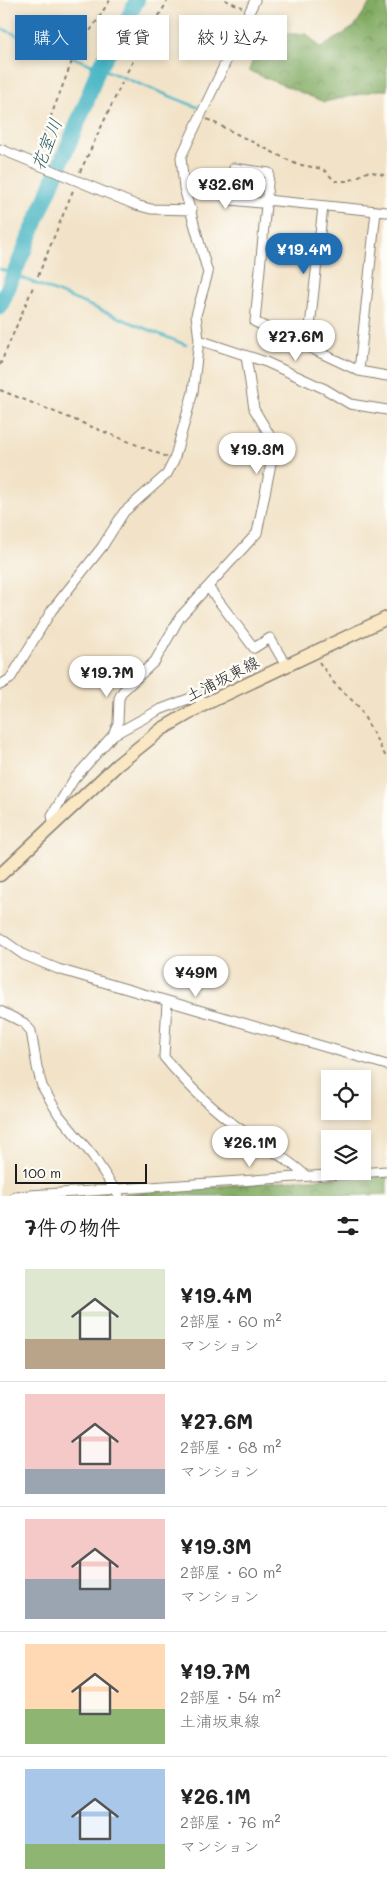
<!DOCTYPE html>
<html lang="ja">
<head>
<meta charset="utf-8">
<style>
  :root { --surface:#fff; --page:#f6f6f6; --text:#222; --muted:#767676; --line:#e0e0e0; --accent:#1f6fb2 }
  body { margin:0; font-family:Mali,"Klee One",sans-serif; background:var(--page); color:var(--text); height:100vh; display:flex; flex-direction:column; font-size:19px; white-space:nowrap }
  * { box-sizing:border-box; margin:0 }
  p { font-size:16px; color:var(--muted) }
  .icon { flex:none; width:28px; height:28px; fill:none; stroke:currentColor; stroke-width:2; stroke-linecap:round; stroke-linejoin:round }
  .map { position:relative; height:1196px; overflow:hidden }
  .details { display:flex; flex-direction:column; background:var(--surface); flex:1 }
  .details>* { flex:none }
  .hud { position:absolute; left:15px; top:15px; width:358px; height:45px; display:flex; gap:10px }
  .fabs { position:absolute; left:321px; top:1070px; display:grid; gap:10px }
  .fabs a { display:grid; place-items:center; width:50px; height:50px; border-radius:0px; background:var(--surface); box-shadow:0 2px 8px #0003; font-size:25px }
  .scale { position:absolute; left:15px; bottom:12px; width:132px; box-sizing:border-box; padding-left:5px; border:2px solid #1c1c1c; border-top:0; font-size:14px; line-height:18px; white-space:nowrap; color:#1c1c1c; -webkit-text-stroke:4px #fdfcf7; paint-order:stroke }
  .price { position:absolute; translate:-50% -42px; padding:0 11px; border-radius:18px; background:#fff; color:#222; font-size:16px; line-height:32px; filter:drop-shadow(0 1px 2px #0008) }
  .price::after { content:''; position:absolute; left:50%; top:30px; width:15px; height:11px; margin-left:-8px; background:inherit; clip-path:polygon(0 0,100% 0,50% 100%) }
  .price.current { background:var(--accent); color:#fff }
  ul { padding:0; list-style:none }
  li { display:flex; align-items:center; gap:15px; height:125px; padding:0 25px }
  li+li { border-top:1px solid var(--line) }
  li span { display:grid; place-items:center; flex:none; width:140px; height:100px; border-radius:0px; color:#555 }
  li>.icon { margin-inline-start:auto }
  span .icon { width:60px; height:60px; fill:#fffc; stroke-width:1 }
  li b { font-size:21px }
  h2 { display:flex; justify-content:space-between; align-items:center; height:60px; padding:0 25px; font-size:21px }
  .tag { padding:0 18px; border-radius:0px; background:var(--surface); box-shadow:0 2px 8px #0003; font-size:18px; line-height:45px }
  .tag.current { background:var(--accent); color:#fff }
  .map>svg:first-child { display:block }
</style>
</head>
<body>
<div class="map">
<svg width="387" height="1196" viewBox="0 0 387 1196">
  <defs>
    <pattern id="forest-crowns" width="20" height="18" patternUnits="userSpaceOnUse" patternTransform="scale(1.25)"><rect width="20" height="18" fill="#81ab62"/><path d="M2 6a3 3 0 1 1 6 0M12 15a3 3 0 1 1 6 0" fill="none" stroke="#698a50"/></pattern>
  </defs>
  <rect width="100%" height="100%" fill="#fdfcf7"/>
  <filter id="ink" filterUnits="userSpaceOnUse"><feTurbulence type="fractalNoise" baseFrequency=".02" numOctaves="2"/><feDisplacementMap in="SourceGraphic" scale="10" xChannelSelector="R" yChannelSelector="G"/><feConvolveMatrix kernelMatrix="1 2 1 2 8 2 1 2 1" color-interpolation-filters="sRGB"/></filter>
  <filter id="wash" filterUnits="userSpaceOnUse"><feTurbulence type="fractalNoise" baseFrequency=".0096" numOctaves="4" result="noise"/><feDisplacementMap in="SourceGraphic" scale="20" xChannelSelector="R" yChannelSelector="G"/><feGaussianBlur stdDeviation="1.12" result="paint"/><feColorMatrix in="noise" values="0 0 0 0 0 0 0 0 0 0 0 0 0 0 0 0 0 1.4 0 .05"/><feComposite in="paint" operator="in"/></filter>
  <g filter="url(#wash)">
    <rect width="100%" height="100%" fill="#f2e3c8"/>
    <!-- forest -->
    <path fill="url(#forest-crowns)" stroke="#4e643f" d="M372,0h15v90h-8l-55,12 -75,-31 12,-37 -2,-7 27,7h21l14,14 33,-21z
      M387,1175v19l-49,2h-214l-1,-2 170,-14z"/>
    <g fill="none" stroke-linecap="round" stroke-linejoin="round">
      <!-- stream -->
      <path stroke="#49b6c4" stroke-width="2.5" d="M0,28l197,79
        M0,269l186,76"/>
      <!-- river -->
      <path stroke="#49b6c4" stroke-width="16" d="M0,307l86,-204 12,-34 18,-27 21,-42"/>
    </g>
  </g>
  <g filter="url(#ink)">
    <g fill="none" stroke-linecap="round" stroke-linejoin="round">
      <!-- street casing -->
      <g stroke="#878072" stroke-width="11">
        <path id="street" d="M0,149l136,56 15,4 41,1
          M387,212l-121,-12 -6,3 -29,-3 3,-32 35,5 -14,149 104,49 28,5
          M199,340l67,22 59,27 25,15 37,6
          M308,346l15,-140
          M359,371l17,-160
          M208,587l46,61 16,-10 15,26
          M0,685l10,-6 42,-69 50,-63 22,-35 43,-38 7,-14 19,-68 6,-52 -3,-25 12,-42 -24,-85 -3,-31 74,-157
          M113,735l46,-25 37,-14 9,8
          M54,826l-2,-11 22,-36 39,-44 5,-12 1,-25 4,-7 32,-30 25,-44 77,-84 18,-89 -21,-35 -8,-53
          M0,938l24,17 34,14 329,96
          M167,1002l-3,55c23,28 49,53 79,74 21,15 44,27 63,45
          M0,1011l24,12 7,8 6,36 5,19 17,29 34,41 26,40
          M15,1196l372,-25"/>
      </g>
      <!-- secondary casing -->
      <g stroke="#878072" stroke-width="15">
        <path id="secondary" d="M0,875l117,-110 45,-36 43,-25 182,-86"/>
      </g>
      <!-- path -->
      <path stroke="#878072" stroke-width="2" stroke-dasharray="4 4" stroke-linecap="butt" d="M225,0l17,7
        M127,72l41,-72
        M207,119l89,45 27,5 12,12h14l20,-10 18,5
        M36,155l38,-99 36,-56
        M80,172l42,-89
        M38,276l36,-88
        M0,365l33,-78
        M0,390l167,67
        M319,662l15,21 25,24 28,52"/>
      <!-- street -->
      <use href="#street" stroke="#fff" stroke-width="9"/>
      <!-- secondary -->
      <use href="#secondary" stroke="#fae7c3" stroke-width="12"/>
    </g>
  </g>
  <g text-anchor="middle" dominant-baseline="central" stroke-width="5" stroke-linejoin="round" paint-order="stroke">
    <!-- street labels -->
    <g font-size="16" fill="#1c1c1c" stroke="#fdfcf7">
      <text transform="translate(222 678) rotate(-27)">土浦坂東線</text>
    </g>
    <!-- water labels -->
    <g font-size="18" font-style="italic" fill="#306168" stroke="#fdfcf7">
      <text transform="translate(46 144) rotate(-68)">花室川</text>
    </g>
  </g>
</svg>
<div class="fabs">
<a><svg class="icon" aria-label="locate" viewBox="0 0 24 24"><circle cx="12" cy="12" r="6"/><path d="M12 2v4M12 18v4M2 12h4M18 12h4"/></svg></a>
<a><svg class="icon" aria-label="layers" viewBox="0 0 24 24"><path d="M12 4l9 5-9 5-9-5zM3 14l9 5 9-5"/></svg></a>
</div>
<div class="scale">100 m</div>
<b class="price" style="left:226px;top:210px">¥32.6M</b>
<b class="price current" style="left:304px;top:275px">¥19.4M</b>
<b class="price" style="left:296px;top:362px">¥27.6M</b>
<b class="price" style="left:257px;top:475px">¥19.3M</b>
<b class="price" style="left:107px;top:698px">¥19.7M</b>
<b class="price" style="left:196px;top:998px">¥49M</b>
<b class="price" style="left:250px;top:1168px">¥26.1M</b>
<div class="hud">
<a class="tag current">購入</a>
<a class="tag">賃貸</a>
<a class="tag">絞り込み</a>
</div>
</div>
<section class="details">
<h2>7件の物件<svg class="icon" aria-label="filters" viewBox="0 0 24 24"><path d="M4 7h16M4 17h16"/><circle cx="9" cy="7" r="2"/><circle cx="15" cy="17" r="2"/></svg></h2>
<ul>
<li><span style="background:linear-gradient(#dfe7d0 70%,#b9a48a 0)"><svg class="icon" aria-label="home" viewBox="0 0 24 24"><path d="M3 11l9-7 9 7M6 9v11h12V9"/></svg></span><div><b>¥19.4M</b><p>2部屋 · 60 m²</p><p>マンション</p></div></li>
<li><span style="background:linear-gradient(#f6c9c9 75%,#9aa5b1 0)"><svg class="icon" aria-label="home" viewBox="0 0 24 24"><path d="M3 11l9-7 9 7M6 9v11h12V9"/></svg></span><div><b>¥27.6M</b><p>2部屋 · 68 m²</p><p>マンション</p></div></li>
<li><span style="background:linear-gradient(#f6c9c9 60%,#9aa5b1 0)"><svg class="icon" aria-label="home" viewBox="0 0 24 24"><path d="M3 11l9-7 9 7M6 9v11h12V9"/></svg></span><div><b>¥19.3M</b><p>2部屋 · 60 m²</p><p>マンション</p></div></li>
<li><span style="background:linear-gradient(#ffd9b3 65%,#8fb573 0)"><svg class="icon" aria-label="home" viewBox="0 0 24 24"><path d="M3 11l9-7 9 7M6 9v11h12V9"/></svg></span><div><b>¥19.7M</b><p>2部屋 · 54 m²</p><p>土浦坂東線</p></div></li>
<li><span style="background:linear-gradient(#a9c7e8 75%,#8fb573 0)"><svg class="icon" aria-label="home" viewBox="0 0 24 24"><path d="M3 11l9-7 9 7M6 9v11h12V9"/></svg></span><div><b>¥26.1M</b><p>2部屋 · 76 m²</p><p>マンション</p></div></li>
</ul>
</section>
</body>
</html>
